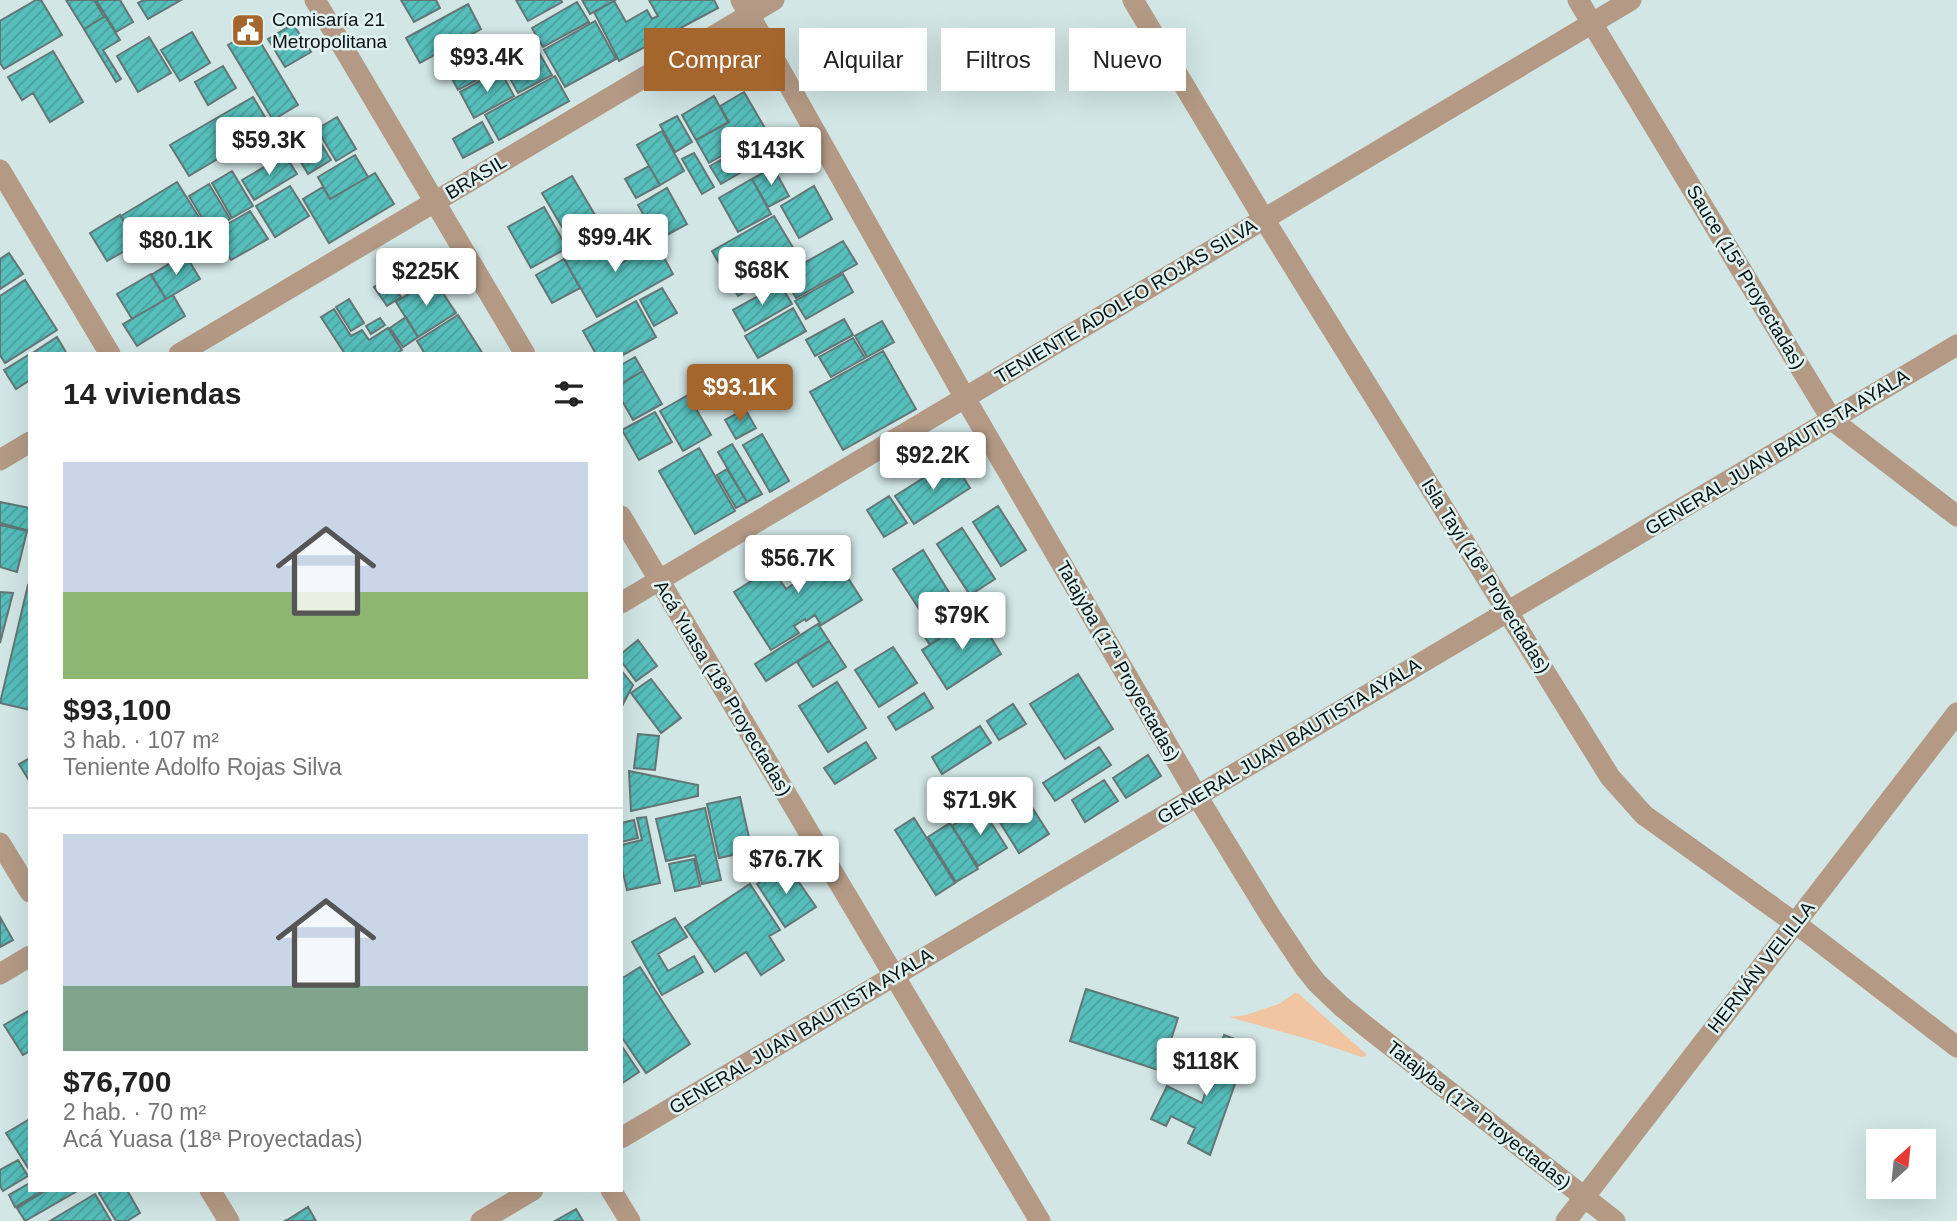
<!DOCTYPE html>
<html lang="es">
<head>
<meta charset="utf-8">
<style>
  :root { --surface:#fff; --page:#f2f2f2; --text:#222; --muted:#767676; --line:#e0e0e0; --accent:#a5662d }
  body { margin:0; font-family:Arial,sans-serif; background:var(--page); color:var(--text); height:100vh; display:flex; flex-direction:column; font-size:26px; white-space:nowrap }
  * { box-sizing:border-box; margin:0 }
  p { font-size:23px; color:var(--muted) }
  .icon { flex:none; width:38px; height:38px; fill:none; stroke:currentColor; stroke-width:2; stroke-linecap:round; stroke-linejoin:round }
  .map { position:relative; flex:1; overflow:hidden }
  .drawer { position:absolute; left:28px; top:352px; width:595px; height:840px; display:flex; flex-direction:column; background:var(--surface); border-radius:0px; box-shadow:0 7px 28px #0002 }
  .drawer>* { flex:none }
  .hud { position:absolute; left:644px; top:28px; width:665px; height:63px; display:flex; gap:14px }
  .needle { width:46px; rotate:27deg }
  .buttons { position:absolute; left:1866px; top:1129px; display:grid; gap:14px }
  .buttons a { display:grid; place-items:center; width:70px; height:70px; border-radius:0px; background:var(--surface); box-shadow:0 7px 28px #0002; font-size:35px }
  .price { position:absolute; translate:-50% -60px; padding:0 16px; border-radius:7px; background:#fff; color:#222; font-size:23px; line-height:46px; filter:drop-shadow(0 2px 4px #0008) }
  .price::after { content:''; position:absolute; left:50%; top:42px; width:21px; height:16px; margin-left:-10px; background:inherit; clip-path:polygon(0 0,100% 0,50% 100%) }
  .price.selected { background:var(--accent); color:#fff }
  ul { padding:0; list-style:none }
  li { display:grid; align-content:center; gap:14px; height:371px; padding:0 35px }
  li+li { border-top:2px solid var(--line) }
  li span { display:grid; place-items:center; height:217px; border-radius:0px; color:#555 }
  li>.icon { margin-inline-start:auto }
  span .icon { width:126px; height:126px; fill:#fffc; stroke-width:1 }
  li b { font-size:30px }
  h2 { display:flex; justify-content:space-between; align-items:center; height:84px; padding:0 35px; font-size:30px }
  .tag { padding:0 24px; border-radius:0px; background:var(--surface); box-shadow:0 7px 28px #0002; font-size:24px; line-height:63px }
  .tag.selected { background:var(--accent); color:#fff }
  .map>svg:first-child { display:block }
</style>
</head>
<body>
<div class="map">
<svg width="1957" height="1221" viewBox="0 0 1957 1221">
  <defs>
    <pattern id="building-hatch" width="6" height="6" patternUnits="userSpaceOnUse" patternTransform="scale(1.75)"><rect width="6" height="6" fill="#56bebb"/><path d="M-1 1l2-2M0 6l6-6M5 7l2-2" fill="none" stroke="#4aa2a0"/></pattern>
  </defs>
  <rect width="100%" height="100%" fill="#d1e6e5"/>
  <!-- grass -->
  <path fill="#f1c5a1" d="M1295,993l4,1 67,60v2l-4,1 -51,-17 -82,-23 17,-2 33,-11z"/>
  <!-- building -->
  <path fill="url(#building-hatch)" stroke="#637675" stroke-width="2" d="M36,0h5l21,35 -58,34 -4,-6v-42z
    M66,0h28l10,17 -20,12z
    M96,0h24l13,22 -17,10z
    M144,0h37l-33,19 -10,-16z
    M401,0h35l4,8 -26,14z
    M516,0h45l1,2 -34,19z
    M582,0h34l-26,14z
    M649,0h65l4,8 -99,53 -25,-49 20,-11 12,21 21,-12 5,9 6,-3z
    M577,2l12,20 -46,25 -11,-19z
    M468,4l13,25 -61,34 -14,-25z
    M105,16l15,24 -17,10 18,29 -5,3 -32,-53z
    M595,21l21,38 -51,28 -21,-37z
    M293,24l18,28 -26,15 -17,-28z
    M253,30l45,75 -25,15 -45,-75z
    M192,32l18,31 -30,18 -19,-31z
    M483,35l18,32 -43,23 -17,-32z
    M149,37l22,36 -33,19 -21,-36z
    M53,51l30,51 -33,20 -17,-29 -11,7 -14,-23z
    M538,51l14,24 -34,18 -13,-24z
    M223,66l13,22 -28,17 -13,-23z
    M500,70l14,26 -40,22 -14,-26z
    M555,76l14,25 -70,39 -14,-25z
    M744,92l22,38 -57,33 -13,-23 33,-18 -9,-16z
    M714,96l14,26 -32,18 -14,-25z
    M253,97l18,30 -82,49 -19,-31z
    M677,116l15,26 -17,10 -15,-27z
    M337,117l19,32 -20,12 -19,-32z
    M482,122l11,20 -30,16 -10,-19z
    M792,129l12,21 -29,16 -12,-21z
    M662,131l22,40 -24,14 -23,-40z
    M314,133l6,9 -11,6 -5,-9z
    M320,142l11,18 -23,14 -11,-19z
    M752,142l10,18 -41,24 -11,-18z
    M694,153l20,34 -12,7 -20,-35z
    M285,155l12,19 -43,26 -12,-20z
    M355,155l13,22 -38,22 -12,-22z
    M649,166l11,19 -24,13 -11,-19z
    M773,167l16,29 -21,11 -16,-28z
    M232,171l21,35 -21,12 -20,-35z
    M375,173l19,31 -65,39 -26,-44 20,-12 7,12z
    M572,176l30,51 -30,17 -30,-51z
    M752,179l19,35 -33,18 -19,-34z
    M177,182l23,37 -57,34 -22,-37z
    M209,184l21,35 -20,12 -21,-35z
    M290,186l19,30 -34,21 -19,-31z
    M814,186l18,33 -33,19 -18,-32z
    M667,188l20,36 -29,16 -20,-35z
    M544,207l23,41 -36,20 -23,-41z
    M250,211l18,28 -37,21 -17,-28z
    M120,215l17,29 -30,17 -17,-28z
    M774,216l27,45 -63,35 -26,-45z
    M604,237l16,27 36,-21 17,31 -76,43 -33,-58z
    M843,241l14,23 -61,34 -13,-23z
    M9,253l14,21 -23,15v-30z
    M185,254l15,25 -34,20 -15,-24z
    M564,259l16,29 -28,15 -16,-28z
    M151,274l15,25 -34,20 -15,-25z
    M843,274l10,18 -47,27 -11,-18z
    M388,278l13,19 -14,9 -13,-19z
    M433,278l23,35 -38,24 -22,-35z
    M25,280l32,50 -52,33 -5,-8v-59z
    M780,284l12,20 -47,27 -12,-21z
    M662,288l15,25 -23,13 -14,-26z
    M173,295l12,21 -48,30 -14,-22z
    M349,299l15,24 -13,8 -15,-24z
    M636,301l20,36 -35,19v-2h-25l-13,-23z
    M793,308l13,23 -48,27 -13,-22z
    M334,309l17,27 11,-6 7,10 19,-12 14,22 -6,4h-51l-24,-37z
    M458,315l25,39h-58l-8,-13z
    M406,317l12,20 -15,10 -13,-19z
    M380,318l5,7 -14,9 -5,-8z
    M844,319l9,16 -38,21 -9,-16z
    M882,321l12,21 -27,15 -12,-21z
    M57,337l10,17h-36z
    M853,338l12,20 -34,19 -12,-20z
    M883,351l33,58 -73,41 -33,-58z
    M30,354v26l-14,9 -12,-19z
    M635,357l8,14 -22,13v-19z
    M643,371l19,33 -29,16 -12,-21v-15z
    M688,395l23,40 -28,16 -23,-40z
    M745,409l11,19 -20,11 -11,-19z
    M655,412l17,30 -33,18 -17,-30z
    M762,434l27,47 -19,11 -27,-47z
    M732,444l30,50 -15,8 -29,-50z
    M699,448l36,63 -40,23 -36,-63z
    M952,460l18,28 -56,36 -19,-28z
    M727,469l20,33 -11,6 -19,-33z
    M889,496l18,27 -23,14 -17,-27z
    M0,502l30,6v23l-30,-8z
    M998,506l28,44 -25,16 -28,-44z
    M0,525l27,6 -10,41 -17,-5z
    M962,528l33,51 -25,16 -33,-51z
    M823,539l39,61 -41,25 -6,-10 -9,6 -1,-2 -11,7 5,7 -28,17 -37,-58 38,-24 14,21 9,-6 -12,-19z
    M923,550l27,44 -29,18 -28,-43z
    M28,585l2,1v124l-30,-7z
    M0,592l13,1 -13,50z
    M967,600l10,15 -34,21 -10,-15z
    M977,615l24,39 -54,35 -25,-39z
    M933,621l10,15 -13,9 -10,-16z
    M818,624l11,17 -63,40 -11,-17z
    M638,640l19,26 -21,15 -15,-20v-7z
    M829,641l17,26 -33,20 -16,-25z
    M893,647l24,36 -38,24 -24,-37z
    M621,670l12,15 -12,23z
    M1078,674l35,55 -48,30 -35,-55z
    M651,679l30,39 -20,15 -30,-40z
    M837,682l29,46 -38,24 -29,-46z
    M924,693l9,15 -37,22 -8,-13z
    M1013,704l13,20 -27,16 -12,-19z
    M980,726l11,17 -49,31 -10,-17z
    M638,734l21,2 -4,34 -21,-2z
    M866,742l10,16 -41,26 -11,-16z
    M1099,747l12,18 -56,36 -12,-18z
    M1148,755l13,21 -35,22 -13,-20z
    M30,758v24l-11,-18z
    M629,771l69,14v11l-67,15z
    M1104,780l14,21 -33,21 -13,-22z
    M740,797l12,54 -33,7 -12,-54z
    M1026,798l23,36 -30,19 -23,-37z
    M981,807l26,41 -29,18 -26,-40z
    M705,808l16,72 -19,4 -7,-29 -29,6 -10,-42z
    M646,817l14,66 -33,7 -6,-26v-19l21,-5 -5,-22z
    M914,818l41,65 -19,12 -41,-65z
    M634,820l4,18 -17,4v-19z
    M950,823l28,46 -22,13 -28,-45z
    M694,859l6,27 -25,5 -6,-27z
    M787,865l29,42 -31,20 -28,-43z
    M750,884l30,46 -11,6 15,24 -23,15 -15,-23 -31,20 -30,-45z
    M0,917l13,23 -13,7z
    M675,918l12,19 -29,17 10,17 26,-15 9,16 -41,23 -30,-53z
    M640,967l50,77 -44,29 -25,-37v-57z
    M1086,989l92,29 -17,53 -91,-30z
    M30,1010v41l-7,4 -19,-30z
    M1224,1035l25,9 -39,111 -22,-12 7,-15 -24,-12 -5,10 -15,-7 16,-33 35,17z
    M621,1045l18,27 -18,12z
    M30,1119v52l-24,-38z
    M18,1160l10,16 -25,15 -3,-5v-16z
    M30,1183v7h14l-29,17 -6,-12z
    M47,1190h32l-54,31 -8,-13z
    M104,1190h23l13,23 -13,8h-11l-17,-28z
    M95,1194l16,27h-61z
    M308,1207l8,14h-32l3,-1z
    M576,1209l7,12h-28z"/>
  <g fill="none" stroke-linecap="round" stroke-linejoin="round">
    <!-- minor -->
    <path stroke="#b49a85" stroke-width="21" d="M315,0l210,354
      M741,0l224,398 232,398 74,121 34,51 12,15 24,23 27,22 247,193
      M1133,0l131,219 346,558 34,38 151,108 162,124
      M1578,0l254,420 125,96
      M0,170l110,184
      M179,354l595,-354
      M0,460l30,-18
      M621,516l419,705
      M621,603l1010,-603
      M0,843l30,49
      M0,974l30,-18
      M621,1138l1336,-793
      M210,1190l19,31
      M611,1190l19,31
      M481,1221l52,-31
      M1566,1221l391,-508"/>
  </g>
  <!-- icons -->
  <defs>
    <g id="civic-square" transform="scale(1.75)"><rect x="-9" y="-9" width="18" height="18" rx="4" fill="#a5662d" stroke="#def3f2"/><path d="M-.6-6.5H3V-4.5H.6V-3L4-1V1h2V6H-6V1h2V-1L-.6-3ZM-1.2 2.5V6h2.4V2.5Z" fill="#fff"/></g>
  </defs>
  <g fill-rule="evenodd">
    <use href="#civic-square" x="248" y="30"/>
  </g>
  <g text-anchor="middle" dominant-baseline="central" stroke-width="5" stroke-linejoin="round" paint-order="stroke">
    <!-- poi labels -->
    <g font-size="19" fill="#0a1211" stroke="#def3f2" text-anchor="start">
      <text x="272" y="19">Comisaría 21<tspan x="272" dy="22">Metropolitana</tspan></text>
    </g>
    <!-- street labels -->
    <g font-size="19" fill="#0a1211" stroke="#def3f2">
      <text transform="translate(476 177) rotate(-31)">BRASIL</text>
      <text transform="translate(1746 277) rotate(59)">Sauce (15ª Proyectadas)</text>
      <text transform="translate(1126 301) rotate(-31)">TENIENTE ADOLFO ROJAS SILVA</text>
      <text transform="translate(1777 452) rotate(-31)">GENERAL JUAN BAUTISTA AYALA</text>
      <text transform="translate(1486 576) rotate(58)">Isla Tayi (16ª Proyectadas)</text>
      <text transform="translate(1118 661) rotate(60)">Tatajyba (17ª Proyectadas)</text>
      <text transform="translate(723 688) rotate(59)">Acá Yuasa (18ª Proyectadas)</text>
      <text transform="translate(1289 741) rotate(-31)">GENERAL JUAN BAUTISTA AYALA</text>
      <text transform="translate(1761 967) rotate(-52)">HERNÁN VELILLA</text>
      <text transform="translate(801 1031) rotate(-31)">GENERAL JUAN BAUTISTA AYALA</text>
      <text transform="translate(1479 1115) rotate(38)">Tatajyba (17ª Proyectadas)</text>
    </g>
  </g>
</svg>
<div class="buttons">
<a><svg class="needle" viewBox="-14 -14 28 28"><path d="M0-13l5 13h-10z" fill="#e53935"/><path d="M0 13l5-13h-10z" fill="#767676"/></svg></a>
</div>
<b class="price" style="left:487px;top:94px">$93.4K</b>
<b class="price" style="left:269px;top:177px">$59.3K</b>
<b class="price" style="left:771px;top:187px">$143K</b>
<b class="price" style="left:615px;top:274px">$99.4K</b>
<b class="price" style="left:176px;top:277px">$80.1K</b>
<b class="price" style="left:762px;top:307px">$68K</b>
<b class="price" style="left:426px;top:308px">$225K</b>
<b class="price selected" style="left:740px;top:424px">$93.1K</b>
<b class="price" style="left:933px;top:492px">$92.2K</b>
<b class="price" style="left:798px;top:595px">$56.7K</b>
<b class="price" style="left:962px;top:652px">$79K</b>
<b class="price" style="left:980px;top:837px">$71.9K</b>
<b class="price" style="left:786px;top:896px">$76.7K</b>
<b class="price" style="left:1206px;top:1098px">$118K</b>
<div class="hud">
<a class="tag selected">Comprar</a>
<a class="tag">Alquilar</a>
<a class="tag">Filtros</a>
<a class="tag">Nuevo</a>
</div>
<section class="drawer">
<h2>14 viviendas<svg class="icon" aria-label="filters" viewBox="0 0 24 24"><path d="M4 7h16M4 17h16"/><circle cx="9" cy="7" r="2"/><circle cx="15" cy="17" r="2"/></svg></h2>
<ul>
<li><span style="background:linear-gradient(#c9d6e8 60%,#8fb573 0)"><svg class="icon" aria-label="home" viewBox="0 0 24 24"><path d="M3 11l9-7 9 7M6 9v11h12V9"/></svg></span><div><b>$93,100</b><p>3 hab. · 107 m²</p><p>Teniente Adolfo Rojas Silva</p></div></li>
<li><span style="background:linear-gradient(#c9d6e8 70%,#7fa58c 0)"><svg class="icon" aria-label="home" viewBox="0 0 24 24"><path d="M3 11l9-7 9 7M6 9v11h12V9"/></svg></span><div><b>$76,700</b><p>2 hab. · 70 m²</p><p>Acá Yuasa (18ª Proyectadas)</p></div></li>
</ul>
</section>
</div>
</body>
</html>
